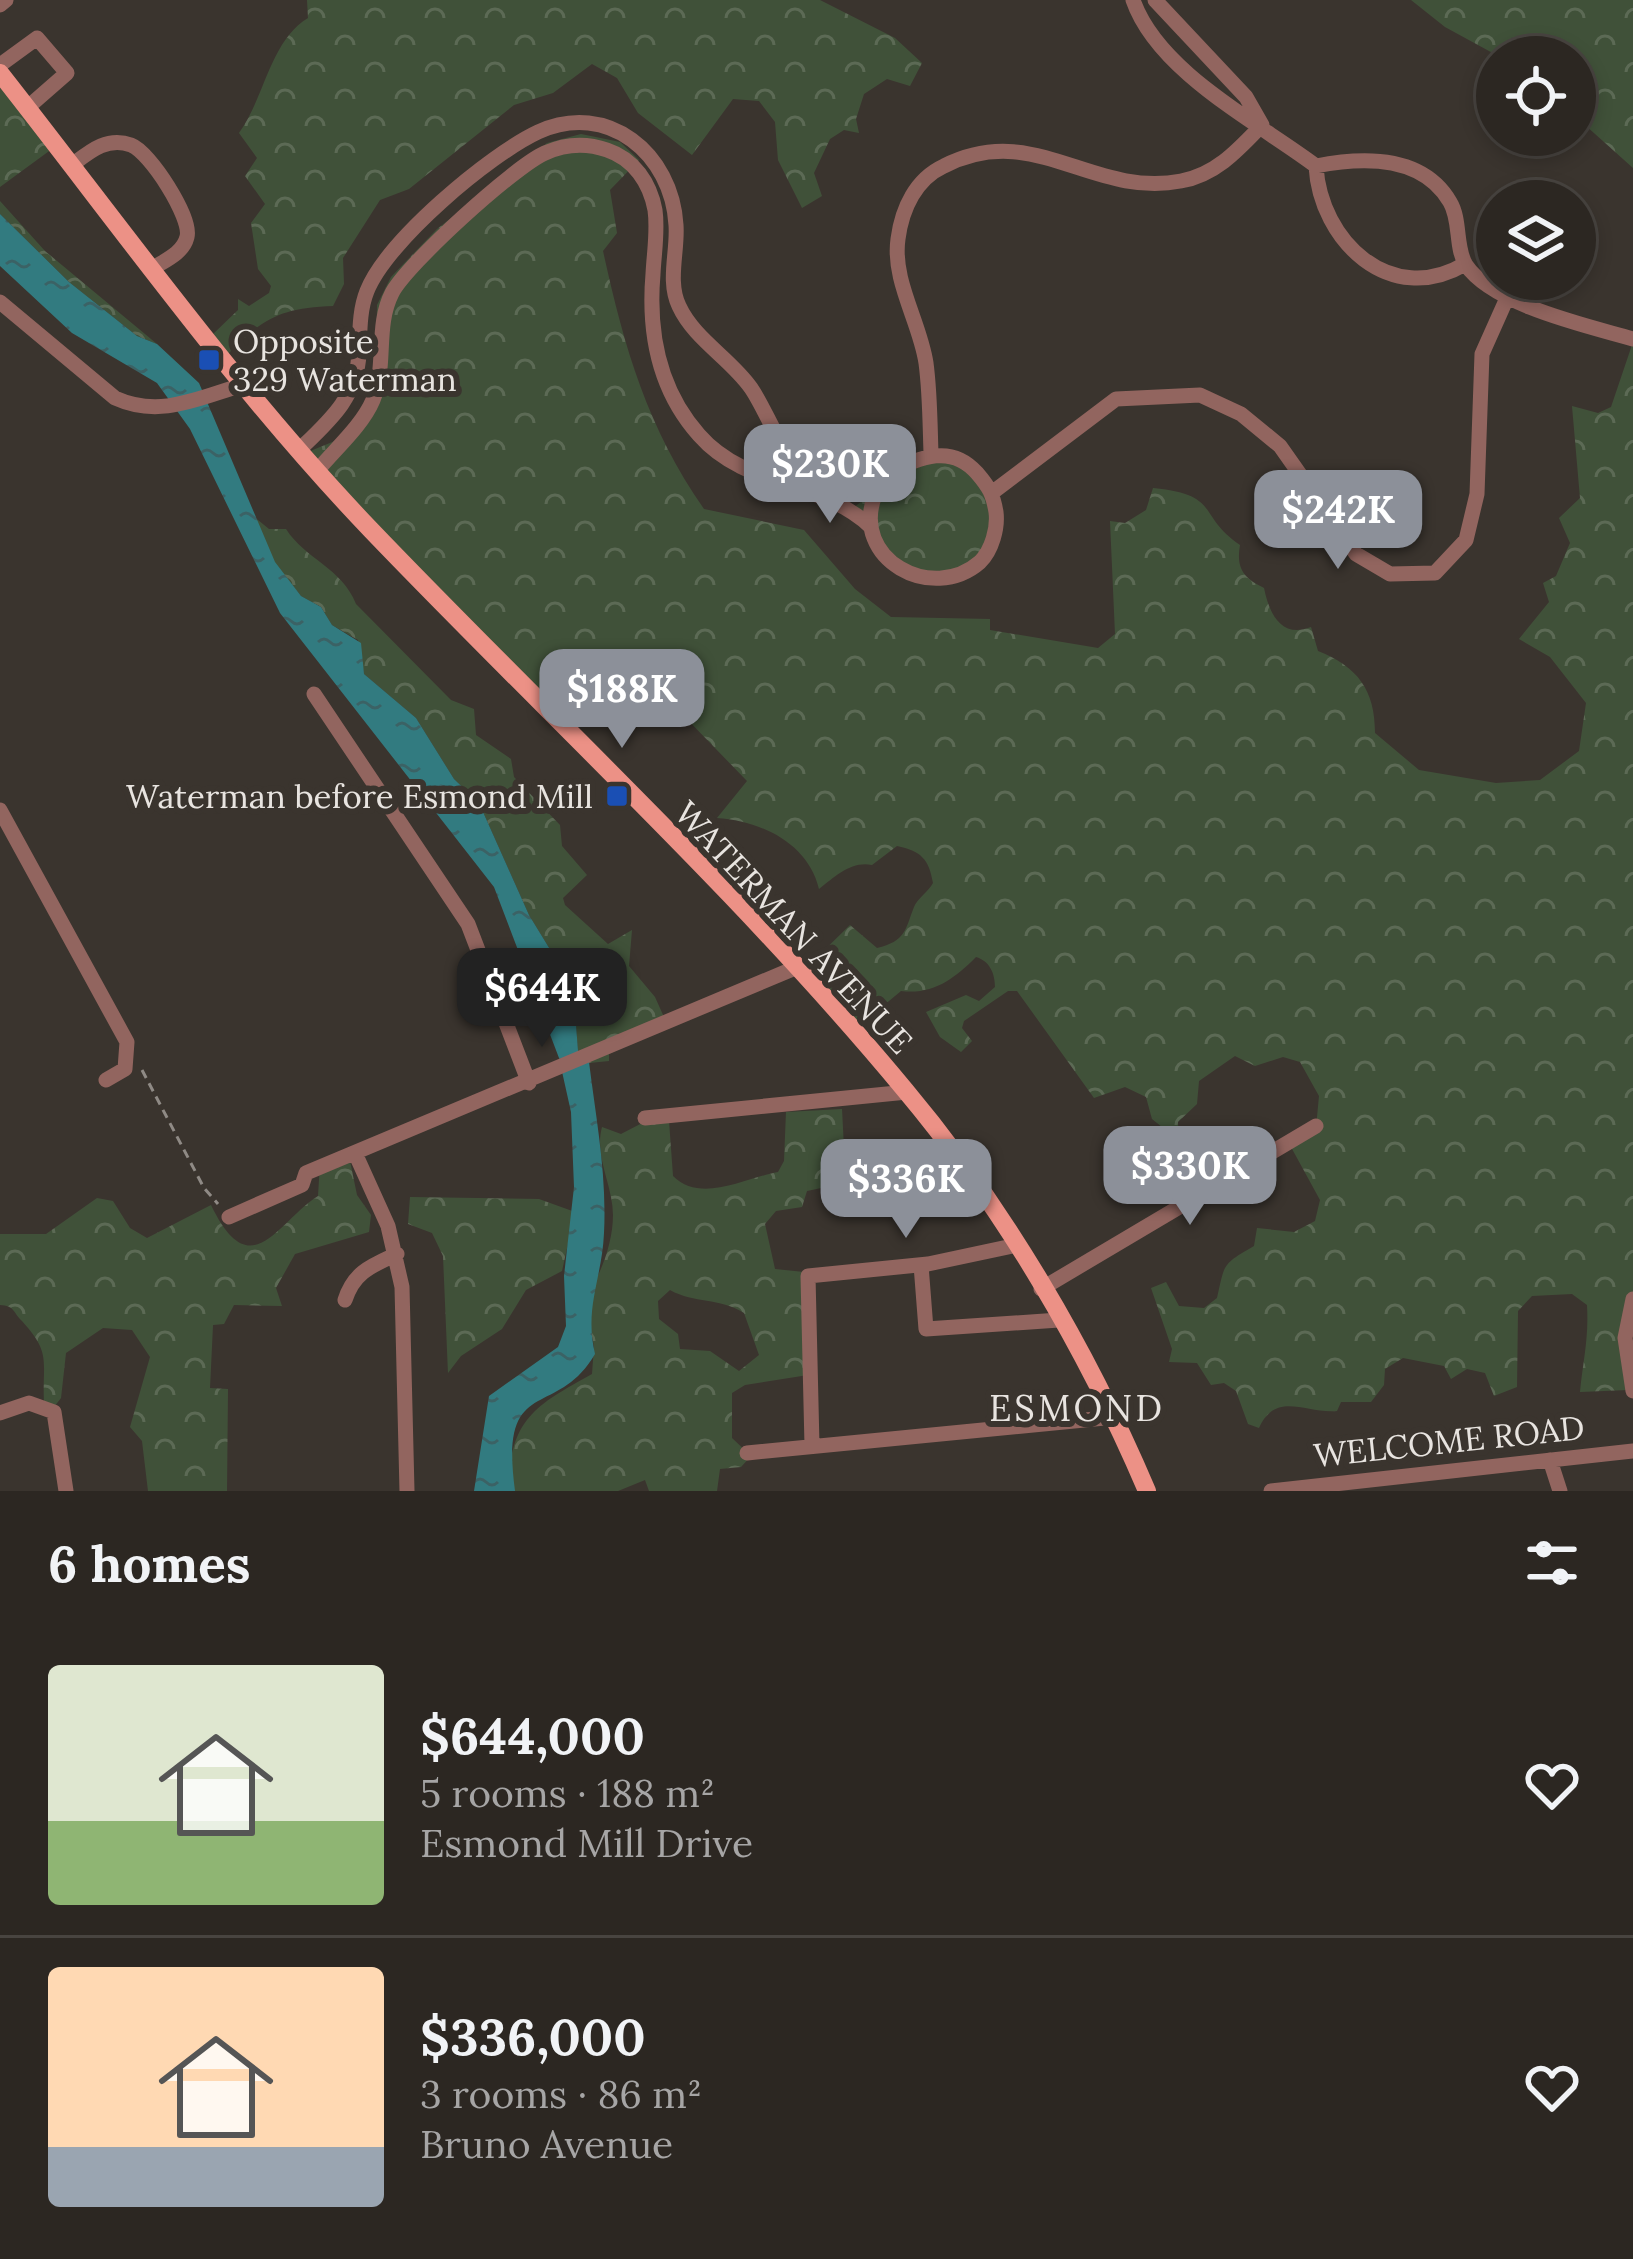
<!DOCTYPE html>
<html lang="en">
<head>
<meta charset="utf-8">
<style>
  :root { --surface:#2c2722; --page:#38332f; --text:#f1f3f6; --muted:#a6a5a5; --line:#484440; --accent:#8c9099 }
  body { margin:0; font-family:Lora,serif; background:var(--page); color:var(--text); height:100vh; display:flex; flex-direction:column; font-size:45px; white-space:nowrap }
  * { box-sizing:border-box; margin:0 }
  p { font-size:39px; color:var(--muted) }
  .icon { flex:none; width:66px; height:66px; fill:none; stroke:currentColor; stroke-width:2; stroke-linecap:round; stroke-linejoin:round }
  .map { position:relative; height:1491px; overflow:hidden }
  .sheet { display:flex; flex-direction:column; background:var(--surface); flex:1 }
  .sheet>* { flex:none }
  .buttons { position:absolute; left:1476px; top:36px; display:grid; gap:24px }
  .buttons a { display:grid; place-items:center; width:120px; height:120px; border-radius:50%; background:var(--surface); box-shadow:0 6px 18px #0003,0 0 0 3px var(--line); font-size:60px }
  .price { position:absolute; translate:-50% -102px; padding:0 27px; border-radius:24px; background:var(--accent); color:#fff; font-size:39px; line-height:78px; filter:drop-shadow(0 3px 6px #0008) }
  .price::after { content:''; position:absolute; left:50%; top:72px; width:36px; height:27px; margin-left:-18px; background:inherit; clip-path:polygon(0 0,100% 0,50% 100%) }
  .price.selected { background:#222; color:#fff }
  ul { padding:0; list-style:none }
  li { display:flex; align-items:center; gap:36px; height:300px; padding:0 48px }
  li+li { border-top:3px solid var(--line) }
  li span { display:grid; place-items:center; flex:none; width:336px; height:240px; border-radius:12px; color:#555 }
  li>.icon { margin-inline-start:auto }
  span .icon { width:144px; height:144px; fill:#fffc; stroke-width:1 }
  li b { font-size:51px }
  h2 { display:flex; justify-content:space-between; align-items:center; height:144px; padding:0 48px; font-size:51px }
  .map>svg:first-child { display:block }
</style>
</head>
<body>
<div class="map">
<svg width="1633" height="1491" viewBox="0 0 1633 1491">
  <defs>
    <pattern id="forest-crowns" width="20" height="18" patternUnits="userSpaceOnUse" patternTransform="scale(3)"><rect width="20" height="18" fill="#405139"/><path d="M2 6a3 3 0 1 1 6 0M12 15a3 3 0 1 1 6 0" fill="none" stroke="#5c6a55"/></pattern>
    <pattern id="water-ripples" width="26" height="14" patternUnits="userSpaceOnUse" patternTransform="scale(3)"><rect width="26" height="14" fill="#327b80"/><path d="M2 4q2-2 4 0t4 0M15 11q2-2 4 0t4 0" fill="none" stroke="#3b6265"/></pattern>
  </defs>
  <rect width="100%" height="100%" fill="#3a342e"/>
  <!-- forest -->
  <path fill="url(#forest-crowns)" fill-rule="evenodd" d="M307,0h513l75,38 27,25 -12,23 -23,-7 -23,15 -8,25 3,14 -15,-3 -14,9 -16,34 8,23 -20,12 -24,-48 -3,-38 -16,-21 -26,-2 -41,56 -54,-42 -21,-35 -25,-14 -39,29 -39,12 -105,84 -29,11 -37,58 1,26 -11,22c-53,2 -70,12 -107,50l-15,-20 27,-26v-11l11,7 20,-13 2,-7 -13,-17 -7,-46 14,-19 -20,-28 12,-18 -18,-25c26,-36 31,-92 69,-115z
    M1411,0h222v168l-58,-52v-59h-75l-55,-30z
    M0,72l56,74 -56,41z
    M581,134l39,8 19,18 -29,30 7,43 -14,18c21,96 44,176 101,258l100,21 51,59 36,28 99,2v11l108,18 17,-14 -5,-113 15,2 21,-13 7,-22c69,7 43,27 87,57 -4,23 3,33 24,43 5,25 17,51 47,39l7,24c40,16 57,39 57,82l44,37 77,13 44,-3 39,-29 7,-48 -36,-46 -31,-18 30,-37 -6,-19 13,-7 14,-33 -11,-25 21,-20 -8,-92 26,7 13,-6 22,-65v985l-5,63 -48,2c3,-32 9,-53 7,-87l-15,-11 -40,2 -14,15 -1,76 -23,9 -9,-23 -18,-4 -16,10 -7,-13 -41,-8 -18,11 -1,16 -13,17h-30l-4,9c-31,3 -61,-21 -78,17l-11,-4 -12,-33 -12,-8 -13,2 -14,-22 -28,-1 3,-13 -21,-61 15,-6 13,24 25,2 13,-10c8,-34 4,-33 37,-52l3,-18 37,4 21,-11 5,-21 -29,-53 25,-19 3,-32 -19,-34 -17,-5 -28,9 -20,-10 -36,25 -2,23 -19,18 2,56 -10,-9 -3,-38 -15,-12 -6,-22 -21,-10 -31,11 -77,-107h-9l-44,30 -2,7 10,13 -11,11 -21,-15 -14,-25 40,-17 13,6 16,-14c0,-13 -5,-26 -19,-30 -22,22 -43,38 -75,34l-42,35 -57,-54 48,-47 27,23c29,-7 28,-18 37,-41 3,-8 15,-16 19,-24 -4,-24 -12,-32 -36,-37l-25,19c-21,-4 -36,11 -53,24 -11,-46 -58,-68 -102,-71l30,-37 -65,-67 -14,2 -38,-32 -24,22 -26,-22 -29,28 -243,-260 46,-19 22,-60 1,-68 14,-28 46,-48 110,-86z
    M0,201l45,50 112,93 -20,-8 -68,-54 -69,-68z
    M941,451l54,44 -13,66 -62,21 -34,-16 -33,-58 54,-41z
    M253,516l16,13h17c19,30 56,39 70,75l95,96 23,9 2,26 35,24 3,18 46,48 2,21 25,29 -24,23 2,7 43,39 24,-14 -3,36 26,31 13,29 -59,28v7l-30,3 -6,-77 -44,-72 -50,-112 -25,-24 -38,-61 -52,-44 -6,-34 -26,-15 -11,-18 -20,-11 -27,-34z
    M842,1109l3,59 50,-1v10l-39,3 -5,9 -11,-5 -33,7 -5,16 -26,4 -11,13 10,45 29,3 4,103 -63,10 -13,8v45l19,18 -10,11 -21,2 -3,22h-68l-4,-11 -27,11h-110c2,-73 27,-85 84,-117l2,-27 -9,-49c16,-23 28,-55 28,-83 0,-30 -19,-58 -11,-88l19,7 27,-14 21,1 4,55c28,28 72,2 105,-4l6,-11 2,-49zM670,1290c25,14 49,7 74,23l15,42 -20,16 -29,-20 -30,-2 -2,-15 -19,-15 -1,-18z
    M350,1161l7,34 14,20 -2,17 -74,22 -19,34 6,18 -48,-1 -10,19 -11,1 -3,63 18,1 -1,102h-79l-6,-50 -12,-14 20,-70 -18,-27 -29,-2 -37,25 -5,45 -7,9 -10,-4c-2,-43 8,-49 -22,-82 -10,-10 -7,-15 -22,-16v-71h46l51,-36 16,3 17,27 17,10 64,-33c40,83 66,17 107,-9l2,-32z
    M410,1197l129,2 36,13 -13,59 -36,19 -24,39 -41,27 -13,17 -5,-117 -11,-23 -24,-9z"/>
  <!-- water -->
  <path fill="url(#water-ripples)" d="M0,214l69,68 68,54 20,8 42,39 76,179 26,34 20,11 11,18 29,18 3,31 52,44 38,61 25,24 50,112 44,72 6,76 10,-1c7,57 18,112 15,171 -2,46 -20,74 -9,121 -39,67 -96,19 -80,137h-41l15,-95 69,-49 8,-21 -2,-50 10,-89 -3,-75 -12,-54 -65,-171 -214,-274 -90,-184 -33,-46 -85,-50 -72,-67z"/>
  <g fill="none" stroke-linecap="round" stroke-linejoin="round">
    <!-- path -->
    <path stroke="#8f8a85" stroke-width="3" stroke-dasharray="9 6" stroke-linecap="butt" d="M142,1070l62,118 14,16"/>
    <!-- minor -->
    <path stroke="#92655f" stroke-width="15" d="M1133,0c25,72 126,123 183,166 46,-9 106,-12 134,36 11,18 5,46 16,63 27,40 122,61 167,74
      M1155,0l91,97 16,28
      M0,5l6,-5
      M0,65l37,-27 30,35 -40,35
      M72,165c17,-13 35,-29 59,-20 19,7 61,73 56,92 -4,16 -21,23 -34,31
      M1316,166c4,75 75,142 149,98
      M0,302l115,96c46,21 85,-1 131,-14
      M298,451c30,-29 59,-53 61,-97 1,-21 0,-43 8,-63 20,-50 122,-136 171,-159 70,-32 134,22 138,93 2,26 -9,56 3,81 15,33 52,53 72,82 20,29 37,89 75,98 51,12 107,-63 151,-13 12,14 16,21 19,39 2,16 -4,38 -16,50 -48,42 -130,-3 -105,-67 4,-10 17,-20 24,-28
      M931,454c-1,-30 -1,-61 -5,-91 -6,-41 -34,-82 -28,-124 4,-31 18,-60 46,-73 90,-46 147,32 237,15 35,-6 58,-32 81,-56
      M317,471c18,-22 45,-45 56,-71 14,-34 2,-74 19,-107 15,-29 123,-127 153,-140 20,-9 42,-10 62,-3 27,9 43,33 48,60 3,21 -1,43 -2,64 -5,59 5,115 46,161 47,54 123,45 172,92
      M993,492l123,-93 84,-4 41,19 39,32 76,108 34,20 45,-1 31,-33 11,-46 5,-140 25,-56
      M314,694l154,230 61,159
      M0,810l127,232 -2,27 -19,11
      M645,1118l262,-26
      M355,1153l33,73 14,61 5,204
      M229,1217l73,-32 4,-12 489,-205
      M921,1265l5,64 133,-9
      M1041,1289l275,-163
      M1633,1299l-8,39 8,53
      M345,1300c9,-28 26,-34 52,-46
      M0,1413l29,-10 25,9 12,79
      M812,1446l-4,-170 120,-12 89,-19
      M747,1453l368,-36
      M1550,1460l10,31
      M1271,1491l362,-40"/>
    <!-- major -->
    <path stroke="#ec9186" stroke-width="18" d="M0,73c121,154 236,316 371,457 178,186 370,362 534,560 99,118 182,260 242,401"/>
  </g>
  <!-- markers -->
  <g fill="#1a4fb4" stroke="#3a342e" stroke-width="4.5">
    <rect x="197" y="348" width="24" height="24" rx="6"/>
    <rect x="605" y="784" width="24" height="24" rx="6"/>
  </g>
  <g text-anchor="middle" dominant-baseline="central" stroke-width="12" stroke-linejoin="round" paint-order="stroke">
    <!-- poi labels -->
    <g font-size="33" fill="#e8e4e0" stroke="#3a342e" text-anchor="start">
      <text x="233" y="341">Opposite<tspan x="233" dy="38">329 Waterman</tspan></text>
      <text x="593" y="796" text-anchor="end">Waterman before Esmond Mill</text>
    </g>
    <!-- street labels -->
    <g font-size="33" fill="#e8e4e0" stroke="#3a342e">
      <text transform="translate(794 927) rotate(47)">WATERMAN AVENUE</text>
      <text transform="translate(1449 1441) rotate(-6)">WELCOME ROAD</text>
    </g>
    <!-- neighbourhood labels -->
    <g font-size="36" letter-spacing="3" fill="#e8e4e0" stroke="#3a342e">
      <text x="1077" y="1408">ESMOND</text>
    </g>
  </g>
</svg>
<div class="buttons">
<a><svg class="icon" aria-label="locate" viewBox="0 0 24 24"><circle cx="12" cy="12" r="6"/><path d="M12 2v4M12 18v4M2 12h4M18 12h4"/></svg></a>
<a><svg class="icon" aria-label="layers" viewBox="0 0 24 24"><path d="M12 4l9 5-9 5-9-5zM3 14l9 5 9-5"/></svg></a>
</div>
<b class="price" style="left:830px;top:526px">$230K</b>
<b class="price" style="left:1338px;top:572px">$242K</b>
<b class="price" style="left:622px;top:751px">$188K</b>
<b class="price selected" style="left:542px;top:1050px">$644K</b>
<b class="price" style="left:1190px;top:1228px">$330K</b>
<b class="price" style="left:906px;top:1241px">$336K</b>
</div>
<section class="sheet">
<h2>6 homes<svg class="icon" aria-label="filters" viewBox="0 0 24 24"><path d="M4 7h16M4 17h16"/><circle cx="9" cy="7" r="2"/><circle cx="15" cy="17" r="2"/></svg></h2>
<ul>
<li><span style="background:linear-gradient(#dfe7d0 65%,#8fb573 0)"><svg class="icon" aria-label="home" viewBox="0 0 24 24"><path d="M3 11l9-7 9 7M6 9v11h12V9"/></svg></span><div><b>$644,000</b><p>5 rooms · 188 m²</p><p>Esmond Mill Drive</p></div><svg class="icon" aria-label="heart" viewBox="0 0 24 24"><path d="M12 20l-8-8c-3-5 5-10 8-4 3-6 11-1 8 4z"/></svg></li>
<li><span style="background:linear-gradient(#ffd9b3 75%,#9aa5b1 0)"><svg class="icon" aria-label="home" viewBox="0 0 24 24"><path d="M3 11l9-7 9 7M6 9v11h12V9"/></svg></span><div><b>$336,000</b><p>3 rooms · 86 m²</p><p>Bruno Avenue</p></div><svg class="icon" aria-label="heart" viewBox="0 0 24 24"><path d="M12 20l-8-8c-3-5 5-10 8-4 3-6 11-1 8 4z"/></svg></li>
</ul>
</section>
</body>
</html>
